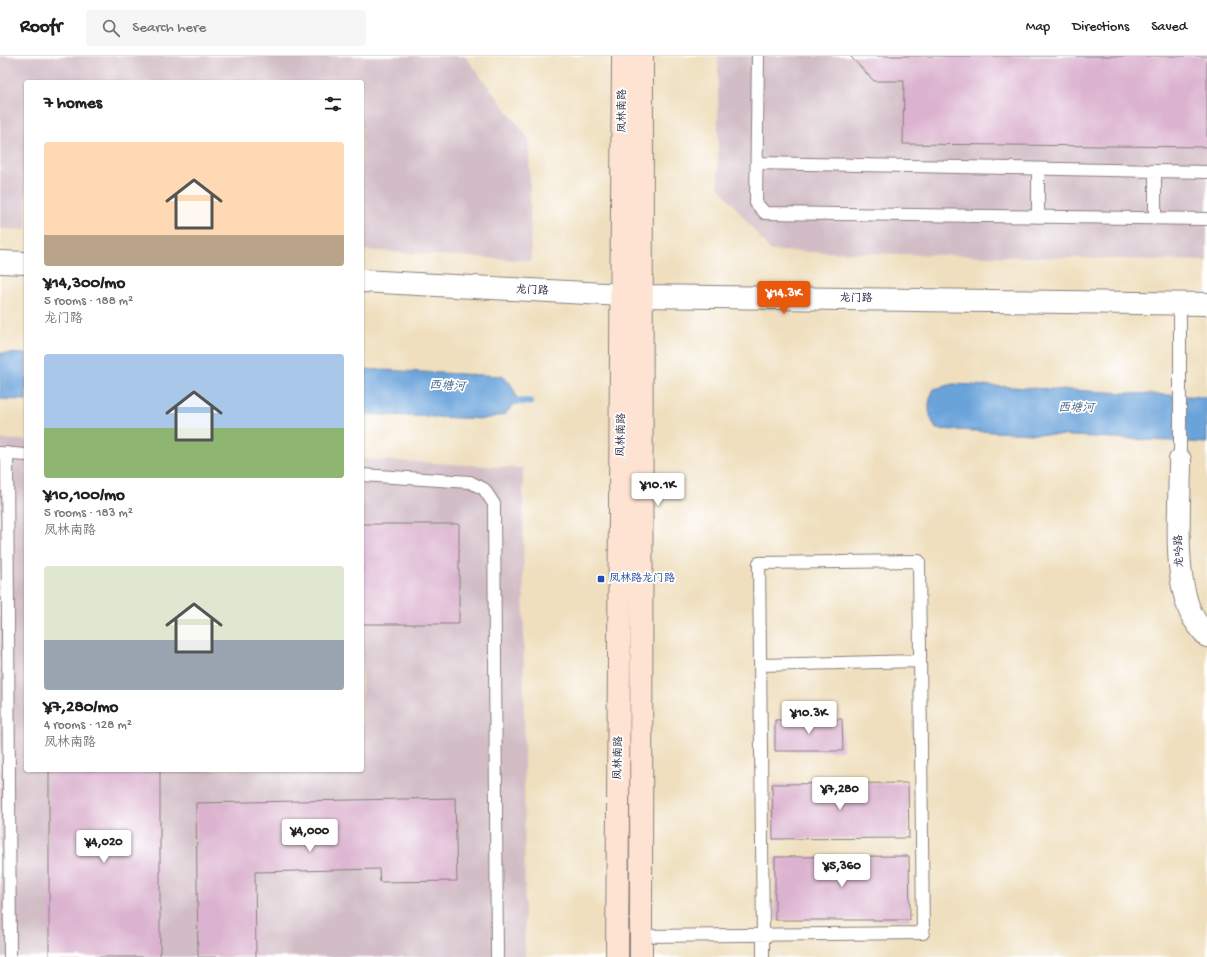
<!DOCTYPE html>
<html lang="en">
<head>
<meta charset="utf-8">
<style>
  :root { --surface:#fff; --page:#f6f6f6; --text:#202124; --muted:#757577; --line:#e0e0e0; --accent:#ea580c }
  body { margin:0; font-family:"Gochi Hand","LXGW WenKai TC",sans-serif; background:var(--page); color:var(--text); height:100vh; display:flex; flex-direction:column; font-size:15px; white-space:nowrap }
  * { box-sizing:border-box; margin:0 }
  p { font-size:13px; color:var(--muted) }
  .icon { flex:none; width:22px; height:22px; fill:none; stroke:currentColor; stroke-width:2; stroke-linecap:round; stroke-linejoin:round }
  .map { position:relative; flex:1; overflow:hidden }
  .sheet { position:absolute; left:24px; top:24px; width:340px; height:692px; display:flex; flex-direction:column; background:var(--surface); border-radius:4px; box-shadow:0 1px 3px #0004 }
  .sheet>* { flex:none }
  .price { position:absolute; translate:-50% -34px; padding:0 9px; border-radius:4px; background:#fff; color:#222; font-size:13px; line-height:26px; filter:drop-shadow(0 1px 2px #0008) }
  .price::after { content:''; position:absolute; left:50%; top:24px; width:12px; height:9px; margin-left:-6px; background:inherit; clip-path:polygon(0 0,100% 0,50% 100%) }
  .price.current { background:var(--accent); color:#fff }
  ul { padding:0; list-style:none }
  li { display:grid; align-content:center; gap:8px; height:212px; padding:0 20px }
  li span { display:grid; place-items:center; height:124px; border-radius:4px; color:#555 }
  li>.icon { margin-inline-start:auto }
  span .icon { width:72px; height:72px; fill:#fffc; stroke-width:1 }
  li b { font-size:17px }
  h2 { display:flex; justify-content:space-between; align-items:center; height:48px; padding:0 20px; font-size:17px }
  header { display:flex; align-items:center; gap:24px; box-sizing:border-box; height:56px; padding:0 20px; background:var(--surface); border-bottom:1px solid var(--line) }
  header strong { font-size:19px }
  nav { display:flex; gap:22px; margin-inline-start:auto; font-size:14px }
  .search { width:280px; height:36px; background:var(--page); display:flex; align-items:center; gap:10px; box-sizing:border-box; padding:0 14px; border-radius:4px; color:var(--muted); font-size:15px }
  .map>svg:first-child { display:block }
</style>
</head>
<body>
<header>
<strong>Roofr</strong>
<div class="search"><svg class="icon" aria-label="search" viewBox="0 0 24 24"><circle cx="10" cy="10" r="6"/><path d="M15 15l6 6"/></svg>Search here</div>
<nav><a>Map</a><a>Directions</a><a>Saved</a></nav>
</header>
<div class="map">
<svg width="1207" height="901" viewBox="0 0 1207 901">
  <rect width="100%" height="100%" fill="#fff"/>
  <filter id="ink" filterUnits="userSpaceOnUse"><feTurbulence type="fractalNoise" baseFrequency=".025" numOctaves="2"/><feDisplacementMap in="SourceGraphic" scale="8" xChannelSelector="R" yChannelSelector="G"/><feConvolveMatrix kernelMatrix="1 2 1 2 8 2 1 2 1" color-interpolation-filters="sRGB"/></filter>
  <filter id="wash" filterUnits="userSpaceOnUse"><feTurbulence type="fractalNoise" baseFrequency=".012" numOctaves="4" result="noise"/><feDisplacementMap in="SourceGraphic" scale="16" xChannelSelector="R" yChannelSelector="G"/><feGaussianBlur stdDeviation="0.9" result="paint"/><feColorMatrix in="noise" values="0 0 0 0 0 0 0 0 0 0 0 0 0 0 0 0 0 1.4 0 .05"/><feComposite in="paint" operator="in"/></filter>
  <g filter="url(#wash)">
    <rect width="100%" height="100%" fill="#efdfbe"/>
    <!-- industrial -->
    <path fill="#d2bdc6" d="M0,0h465l64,83 2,122 -169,-11v-168h-336v148l-26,-1z
      M718,0h489v205l-436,-10 -53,-65z
      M0,383l26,1v330h336v-311l161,9 2,489h-525z"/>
    <!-- water -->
    <path fill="#6ba3da" stroke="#46628a" d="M0,297l26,1v46l-26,-1z
      M362,313l140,7 9,8 7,16 -14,15 -20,4 -122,-5z
      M953,328l254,13v46l-271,-14c-8,-15 -10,-25 -2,-40z"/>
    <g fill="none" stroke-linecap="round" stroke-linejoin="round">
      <!-- stream -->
      <path stroke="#6ba3da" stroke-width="7" d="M508,345l22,1"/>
    </g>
    <g id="blocks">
      <!-- building -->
      <path fill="#dbb2cf" d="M850,0h357v91l-304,-3 1,-63h-30z
        M362,468h97v100h-97z
        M842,663l1,32h-68v-31z
        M49,714h111v187h-111z
        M908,727l1,55 -136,1 -1,-55z
        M455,742l2,83 -77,1 -1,-13 -124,3 1,85h-58l-2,-154z
        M909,800l1,64h-135v-63z"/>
    </g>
  </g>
  <g filter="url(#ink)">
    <use href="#blocks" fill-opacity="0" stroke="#88807c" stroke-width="1"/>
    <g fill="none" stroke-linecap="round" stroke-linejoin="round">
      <!-- service casing -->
      <g stroke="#88807c" stroke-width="14">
        <path id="service" d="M758,0l-2,147 9,10 442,6
          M757,107l450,9
          M1155,115v47
          M1038,161v-48
          M0,397l26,2
          M7,397l3,504
          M1180,404v-156
          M362,419l108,7 14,7 10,15 3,453
          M760,609l160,-4
          M641,880l282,-3 -4,-372 -160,2 4,372v22"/>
      </g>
      <!-- minor casing -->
      <g stroke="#88807c" stroke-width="24">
        <path id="minor" d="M1180,404c0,46 -7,109 10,151 3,9 11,17 17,25"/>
      </g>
      <!-- tertiary casing -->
      <g stroke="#88807c" stroke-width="24">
        <path id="tertiary" d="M0,206l26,1
          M362,225l279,15 566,8"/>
      </g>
      <!-- secondary casing -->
      <g stroke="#88807c" stroke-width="24">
        <path id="secondary" d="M617,901l6,-901
          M641,901l1,-901"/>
      </g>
      <!-- service -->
      <use href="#service" stroke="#fff" stroke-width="12"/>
      <!-- minor -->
      <use href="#minor" stroke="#fff" stroke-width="22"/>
      <!-- tertiary -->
      <use href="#tertiary" stroke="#fff" stroke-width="22"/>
      <!-- secondary -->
      <use href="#secondary" stroke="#fee3d2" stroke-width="22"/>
    </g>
  </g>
  <!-- markers -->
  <rect fill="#1a4fb4" stroke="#fff" stroke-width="1.5" x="597" y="519" width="8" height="8" rx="2"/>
  <g text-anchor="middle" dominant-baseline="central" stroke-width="3.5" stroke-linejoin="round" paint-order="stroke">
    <!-- street labels -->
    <g font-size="11" fill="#22223b" stroke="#fff">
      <text transform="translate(623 55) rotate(-90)">凤林南路</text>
      <text transform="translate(532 235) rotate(3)">龙门路</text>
      <text transform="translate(856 243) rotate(1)">龙门路</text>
      <text transform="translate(622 379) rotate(-89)">凤林南路</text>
      <text transform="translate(1180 495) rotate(-92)">龙吟路</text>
      <text transform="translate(619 702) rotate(-89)">凤林南路</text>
    </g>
    <!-- transit labels -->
    <g font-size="11" fill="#164399" stroke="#fff" text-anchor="start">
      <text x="609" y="523">凤林路龙门路</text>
    </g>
    <!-- water labels -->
    <g font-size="12" font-style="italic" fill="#435c83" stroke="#fff">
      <text transform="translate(447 331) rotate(3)">西塘河</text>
      <text transform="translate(1076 353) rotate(1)">西塘河</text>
    </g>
  </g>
</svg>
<b class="price current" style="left:784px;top:259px">¥14.3K</b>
<b class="price" style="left:658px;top:451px">¥10.1K</b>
<b class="price" style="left:809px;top:679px">¥10.3K</b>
<b class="price" style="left:840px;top:755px">¥7,280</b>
<b class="price" style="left:310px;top:797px">¥4,000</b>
<b class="price" style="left:104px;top:808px">¥4,020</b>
<b class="price" style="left:842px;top:832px">¥5,360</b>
<section class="sheet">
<h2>7 homes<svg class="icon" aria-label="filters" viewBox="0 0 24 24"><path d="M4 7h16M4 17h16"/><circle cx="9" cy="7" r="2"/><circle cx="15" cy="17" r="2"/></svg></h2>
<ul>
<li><span style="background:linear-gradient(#ffd9b3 75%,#b9a48a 0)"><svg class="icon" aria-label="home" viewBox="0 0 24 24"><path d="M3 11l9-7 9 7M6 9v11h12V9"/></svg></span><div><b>¥14,300/mo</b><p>5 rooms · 188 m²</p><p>龙门路</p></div></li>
<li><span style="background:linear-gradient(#a9c7e8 60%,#8fb573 0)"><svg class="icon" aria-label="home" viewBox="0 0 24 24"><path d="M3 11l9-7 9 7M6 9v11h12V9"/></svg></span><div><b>¥10,100/mo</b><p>5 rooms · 183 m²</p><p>凤林南路</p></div></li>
<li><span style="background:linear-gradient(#dfe7d0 60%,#9aa5b1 0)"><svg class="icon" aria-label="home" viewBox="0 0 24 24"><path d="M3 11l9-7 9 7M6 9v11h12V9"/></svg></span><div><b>¥7,280/mo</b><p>4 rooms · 128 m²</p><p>凤林南路</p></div></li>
</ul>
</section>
</div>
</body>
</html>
